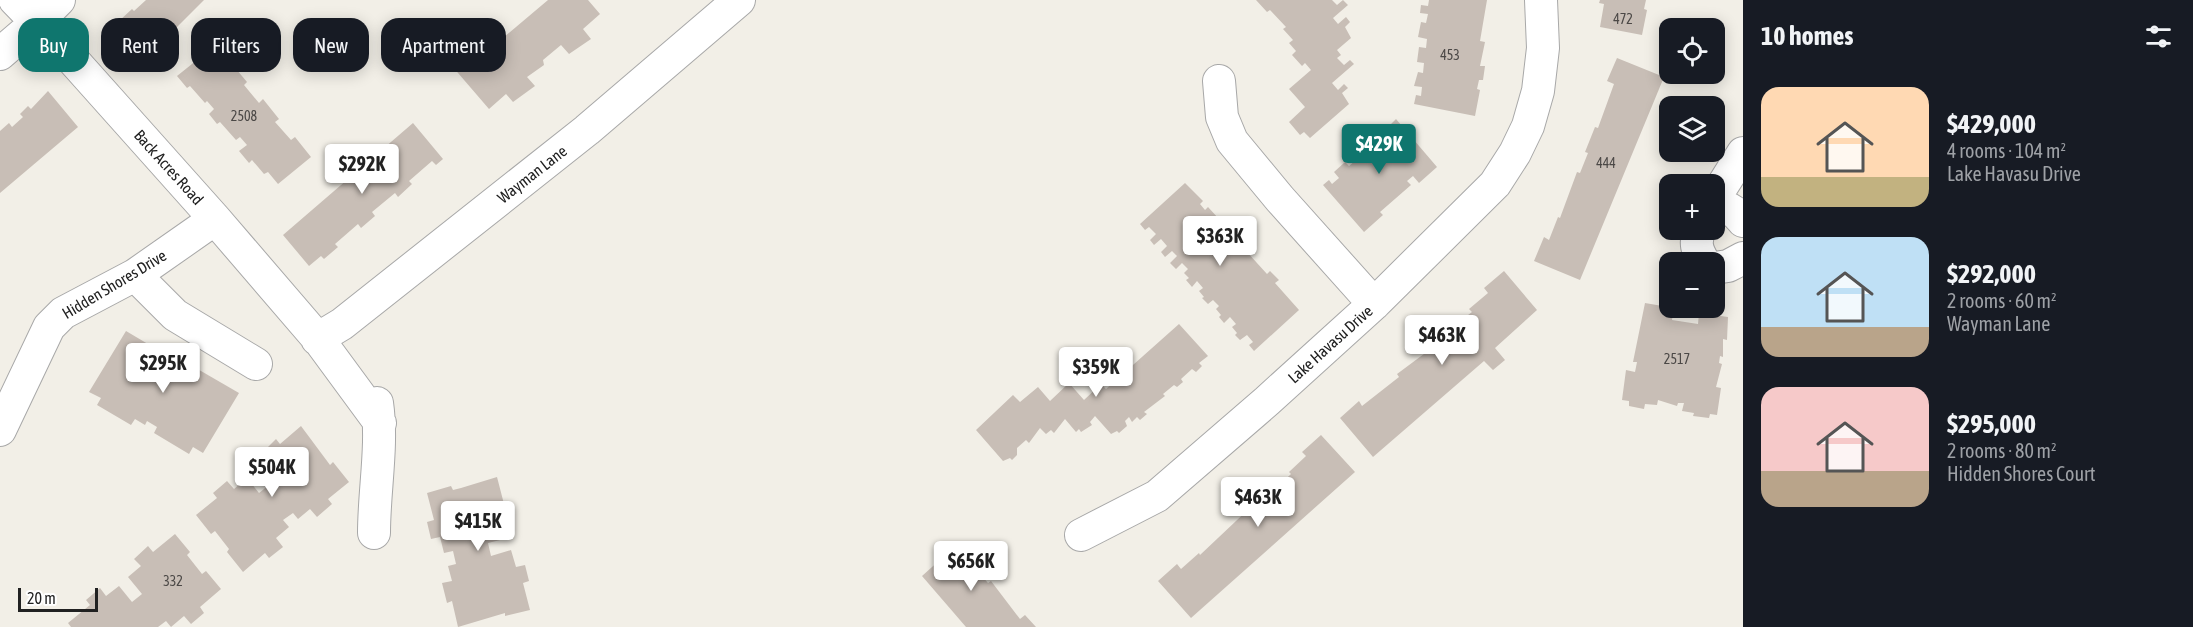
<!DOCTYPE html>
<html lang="en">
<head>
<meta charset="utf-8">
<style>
  :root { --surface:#171b24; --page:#20242c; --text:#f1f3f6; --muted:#9ea1a6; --accent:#0f766e }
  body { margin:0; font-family:"Asap Condensed",sans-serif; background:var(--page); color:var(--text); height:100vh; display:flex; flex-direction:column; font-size:22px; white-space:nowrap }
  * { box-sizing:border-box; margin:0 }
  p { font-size:20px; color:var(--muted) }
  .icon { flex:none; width:33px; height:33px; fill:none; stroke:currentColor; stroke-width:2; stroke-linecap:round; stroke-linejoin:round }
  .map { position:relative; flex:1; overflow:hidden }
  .panel { display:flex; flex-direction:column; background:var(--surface); width:450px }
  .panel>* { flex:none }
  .banner { position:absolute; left:18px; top:18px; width:570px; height:54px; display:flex; gap:12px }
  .fabs { position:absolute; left:1659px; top:18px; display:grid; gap:12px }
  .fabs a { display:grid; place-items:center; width:66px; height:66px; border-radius:12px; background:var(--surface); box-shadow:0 3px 15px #0003; font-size:30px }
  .scale { position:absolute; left:18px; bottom:15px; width:80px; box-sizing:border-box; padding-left:6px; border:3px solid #212121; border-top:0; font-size:16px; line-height:21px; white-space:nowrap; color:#212121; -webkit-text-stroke:4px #fff; paint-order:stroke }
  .price { position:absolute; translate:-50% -51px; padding:0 14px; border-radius:6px; background:#fff; color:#222; font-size:20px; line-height:39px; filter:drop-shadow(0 2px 3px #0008) }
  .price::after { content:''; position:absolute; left:50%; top:36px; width:18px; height:14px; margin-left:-9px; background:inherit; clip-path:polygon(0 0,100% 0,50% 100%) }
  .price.current { background:var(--accent); color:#fff }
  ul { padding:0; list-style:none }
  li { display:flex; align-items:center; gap:18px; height:150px; padding:0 18px }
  li span { display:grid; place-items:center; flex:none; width:168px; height:120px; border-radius:18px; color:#555 }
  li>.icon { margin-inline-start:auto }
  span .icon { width:72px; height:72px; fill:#fffc; stroke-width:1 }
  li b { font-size:26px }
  h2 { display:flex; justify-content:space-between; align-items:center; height:72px; padding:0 18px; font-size:26px }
  .tag { padding:0 21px; border-radius:18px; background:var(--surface); box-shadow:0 3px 15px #0003; font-size:21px; line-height:54px }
  .tag.current { background:var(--accent); color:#fff }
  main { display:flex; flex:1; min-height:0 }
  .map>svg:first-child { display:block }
</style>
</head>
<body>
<main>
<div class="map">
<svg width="1743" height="627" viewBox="0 0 1743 627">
  <rect width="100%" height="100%" fill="#f2efe7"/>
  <!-- building -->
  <path fill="#c8beb6" d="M146,0h58l-64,64 -29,-28 11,-12 -3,-3 13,-12 2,2z
    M548,0h40l12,14 -17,15 8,10 -22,15 -8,-9 -18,15 1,5 -17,12 8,9 -22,16 -7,-8 -17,15 -37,-43 13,-11 7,9z
    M1256,0h76l5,5 6,-5 5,5 -15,13 5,6 8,-7 4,5 -5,5 6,11 -14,12 4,5 -4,3 7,7 6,-5 4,4 -22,19 6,7 6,-6 4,4 -6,5 7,11 -39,34 -6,-6 -4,3 -11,-13 16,-15 -16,-18 22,-19 -6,-7 -3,3 -10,-11 4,-4 -7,-8 4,-3 -10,-11 3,-2 -16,-17 -3,2z
    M1429,0h58l-7,41 5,1 -5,24h5l-2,14h-4l-2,9 3,1 -5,26 -61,-12 2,-9 5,1 1,-9 -8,-1 4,-14 5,1 1,-10 -7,-1 2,-15 7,1 1,-9 -9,-2 3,-15 5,1 2,-9 -8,-1 1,-8 7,1z
    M1600,0h46l-2,9 3,1 -5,25 -42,-8 4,-23 -5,-1z
    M212,48l15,18 4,-3 16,19 -3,3 15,18 4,-4 16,20 -4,3 16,18 4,-3 16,20 -33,27 -10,-12 -4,2 -12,-14 -3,3 -10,-12 8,-6 -7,-8 -4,3 -16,-18 -3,2 -8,-10 5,-5 -7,-8 -2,2 -15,-17 -3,2 -10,-12z
    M1617,58l47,19 -84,203 -46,-19 10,-24 5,3 9,-23 2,1 17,-46 3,1 8,-20 -3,-1 10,-25 3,1 16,-44 -7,-3z
    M48,91l30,36 -78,66v-62l9,-8 3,4 11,-10 -3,-3 8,-8 3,3z
    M1396,119l41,48 -18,16 -6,-7 -6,5 4,4 -31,27 3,3 -19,17 -41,-47 6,-5 3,4 7,-6 -5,-6 11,-10 4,4 7,-6 -6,-7 5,-5 5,6 18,-16 -3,-4 6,-5 5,6 7,-6 -3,-4z
    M413,123l30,36 -7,6 -4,-4 -23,20 3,3 -14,13 -3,-4 -23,19 3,4 -14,12 -3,-4 -23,20 3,3 -14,12 -3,-3 -12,10 -26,-31z
    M1185,183l18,18 -3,3 5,6 3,-3 11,12 3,-3 9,10 -4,4 40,44 3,-3 9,9 -4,3 24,27 -45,41 -5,-6 4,-3 -6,-7 -7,5 -5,-5 2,-2 -5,-6 4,-3 -6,-7 -6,6 -5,-6 2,-2 -5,-6 3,-3 -6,-6 -5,4 -6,-6 2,-1 -5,-6 4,-3 -6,-7 -5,6 -6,-7 3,-2 -5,-5 4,-4 -6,-6 -6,6 -6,-6 7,-7 -5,-5 -7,6 -4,-5 6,-6 -6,-7 -7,6 -4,-5 6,-6 -7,-7 -4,3 -5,-6z
    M1504,271l33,39 -42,38 10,12 -12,10 -9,-9 -111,96 -33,-39 19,-17 3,5 37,-29 -2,-3 39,-29 -3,-3 39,-30 -3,-3 19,-16 -4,-5z
    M1645,303l29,5 -2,12 26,4 1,-11 29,4 -1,23 -4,-1v18l-3,-1 -1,7 3,1 -6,23 5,1 -4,27 -7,-1 -1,4 -16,-2 1,-3 -12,-2 2,-8h-6l-1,3 -19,-6 -1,5 -12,-1 -1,5 -15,-3v-5l-7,-1 4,-30 9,2 2,-10h-4z
    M1179,324l29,32 -9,7 3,3 -6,6 -4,-3 -11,10 2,3 -6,5 -3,-2 -11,9 2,2 -21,16 3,2 -7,6 -3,-3 -5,5 -3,-5 -4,4 2,5 -8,7 -2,-2 -6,3 -16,-18 -5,6 2,3 -11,7 -2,-3 -3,3 -11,-13 -11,14 -3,-3 -5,4 -6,-6 -11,15 -3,-3 -9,8v7l-5,5 -2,-2 -7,3 -27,-31 37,-35 7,7 18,-15 12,14 19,-18 15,17 17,-16 5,5z
    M126,331l54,32 2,-3 57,33 -36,60 -10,-6 -4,7 -35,-21 3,-6 -10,-6 -2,4 -10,-6 -4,6 -34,-20 4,-7 -12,-6z
    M301,426l29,39 3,-3 16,20 -21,17 4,5 -15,13 -7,-8 -12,10 -5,-6 -10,7 6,7 -13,11 7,9 -14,11 -4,-5 -22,19 -16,-20 2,-3 -14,-18 -4,3 -15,-19 21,-17 -4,-5 14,-12 7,8 13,-11 12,15 10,-8 -18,-21 25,-25 4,5z
    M1321,435l34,37 -164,146 -33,-37 19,-17 4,5 18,-16 1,2 72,-68 2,3 17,-16 -2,-2 17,-16 -4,-4z
    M497,477l7,27 6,-2 4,17 -10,3 4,16 -20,5 3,13 20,-6 5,17 9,-2 4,16 -6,2 7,27 -25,6v-3l-47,14 -6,-26 -5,2 -5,-20 10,-2 -4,-15 8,-2 -3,-13 -9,2 -4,-16 -9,2 -4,-17 7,-2 -7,-27 24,-7 2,4 8,-2z
    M175,534l15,18 -3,3 15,19 4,-3 15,18 -21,18 4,6 -13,11 -7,-8 -13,11 -5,-6 -8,6h-87l-3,-4 22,-18 -4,-5 14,-12 6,8 13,-10 13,16 10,-8 -14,-17 13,-11 -7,-7 14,-13 5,6z
    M961,541l17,21 -5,4 15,17 3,-2 29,38 5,-4 11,12h-70l-44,-51z"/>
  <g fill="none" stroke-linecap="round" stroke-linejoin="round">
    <!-- minor casing -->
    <g stroke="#a8a8a8" stroke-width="34">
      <path id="minor" d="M15,0l58,60 142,159 104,121 61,83
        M0,54l37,-32 22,-22
        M1219,81l3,36 10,24 48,58 94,105
        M1714,199l29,-46
        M1714,203c12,3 22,8 29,18
        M1700,230c-6,12 -3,21 4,32
        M1714,268l14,-2 15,-8
        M135,275l40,40 81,49
        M317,339l25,-15 245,-194 152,-130
        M0,430l49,-103 14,-14 72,-38 80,-56
        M374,533c0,-43 9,-88 3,-130
        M1081,535l76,-39 110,-95 107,-97 121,-120 20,-31 13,-27 10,-35 5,-43 -2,-48"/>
    </g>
    <!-- minor -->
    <use href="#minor" stroke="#fff" stroke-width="32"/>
  </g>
  <g text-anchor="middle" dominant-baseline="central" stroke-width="4.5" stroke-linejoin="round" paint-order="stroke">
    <!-- number labels -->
    <g font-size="14" fill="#4b4846">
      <text x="1623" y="19">472</text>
      <text x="1450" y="55">453</text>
      <text x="244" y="116">2508</text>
      <text x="1606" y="163">444</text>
      <text x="1677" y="359">2517</text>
      <text x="173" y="581">332</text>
    </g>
    <!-- street labels -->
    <g font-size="16" fill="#212121" stroke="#fff">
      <text transform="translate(169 167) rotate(48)">Back Acres Road</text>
      <text transform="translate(532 174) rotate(-38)">Wayman Lane</text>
      <text transform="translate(114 284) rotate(-31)">Hidden Shores Drive</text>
      <text transform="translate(1330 344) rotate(-42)">Lake Havasu Drive</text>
    </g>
  </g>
</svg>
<div class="fabs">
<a><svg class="icon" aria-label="locate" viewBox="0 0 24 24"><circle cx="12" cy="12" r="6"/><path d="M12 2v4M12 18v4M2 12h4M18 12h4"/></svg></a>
<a><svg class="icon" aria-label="layers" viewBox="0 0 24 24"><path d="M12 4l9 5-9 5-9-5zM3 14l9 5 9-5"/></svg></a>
<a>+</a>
<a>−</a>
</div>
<div class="scale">20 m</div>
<b class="price current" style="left:1379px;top:175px">$429K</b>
<b class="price" style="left:362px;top:195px">$292K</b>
<b class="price" style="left:1220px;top:267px">$363K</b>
<b class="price" style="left:1442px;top:366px">$463K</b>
<b class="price" style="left:163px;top:394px">$295K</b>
<b class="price" style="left:1096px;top:398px">$359K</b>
<b class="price" style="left:272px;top:498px">$504K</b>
<b class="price" style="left:1258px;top:528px">$463K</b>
<b class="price" style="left:478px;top:552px">$415K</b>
<b class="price" style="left:971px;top:592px">$656K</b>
<div class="banner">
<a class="tag current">Buy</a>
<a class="tag">Rent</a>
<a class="tag">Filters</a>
<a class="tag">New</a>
<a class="tag">Apartment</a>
</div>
</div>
<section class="panel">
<h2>10 homes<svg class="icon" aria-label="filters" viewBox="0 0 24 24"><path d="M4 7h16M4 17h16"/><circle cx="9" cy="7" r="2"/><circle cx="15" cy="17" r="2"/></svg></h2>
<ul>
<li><span style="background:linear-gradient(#ffd9b3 75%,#c2b280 0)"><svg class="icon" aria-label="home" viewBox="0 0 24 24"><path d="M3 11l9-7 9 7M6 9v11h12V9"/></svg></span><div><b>$429,000</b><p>4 rooms · 104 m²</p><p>Lake Havasu Drive</p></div></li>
<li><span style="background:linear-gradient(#bfe0f5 75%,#b9a48a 0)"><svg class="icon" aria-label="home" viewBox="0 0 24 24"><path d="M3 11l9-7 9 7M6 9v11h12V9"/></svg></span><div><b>$292,000</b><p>2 rooms · 60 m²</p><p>Wayman Lane</p></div></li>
<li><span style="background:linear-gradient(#f6c9c9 70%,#b9a48a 0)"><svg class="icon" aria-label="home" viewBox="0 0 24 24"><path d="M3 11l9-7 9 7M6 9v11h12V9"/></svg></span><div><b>$295,000</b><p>2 rooms · 80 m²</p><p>Hidden Shores Court</p></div></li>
</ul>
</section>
</main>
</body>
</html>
